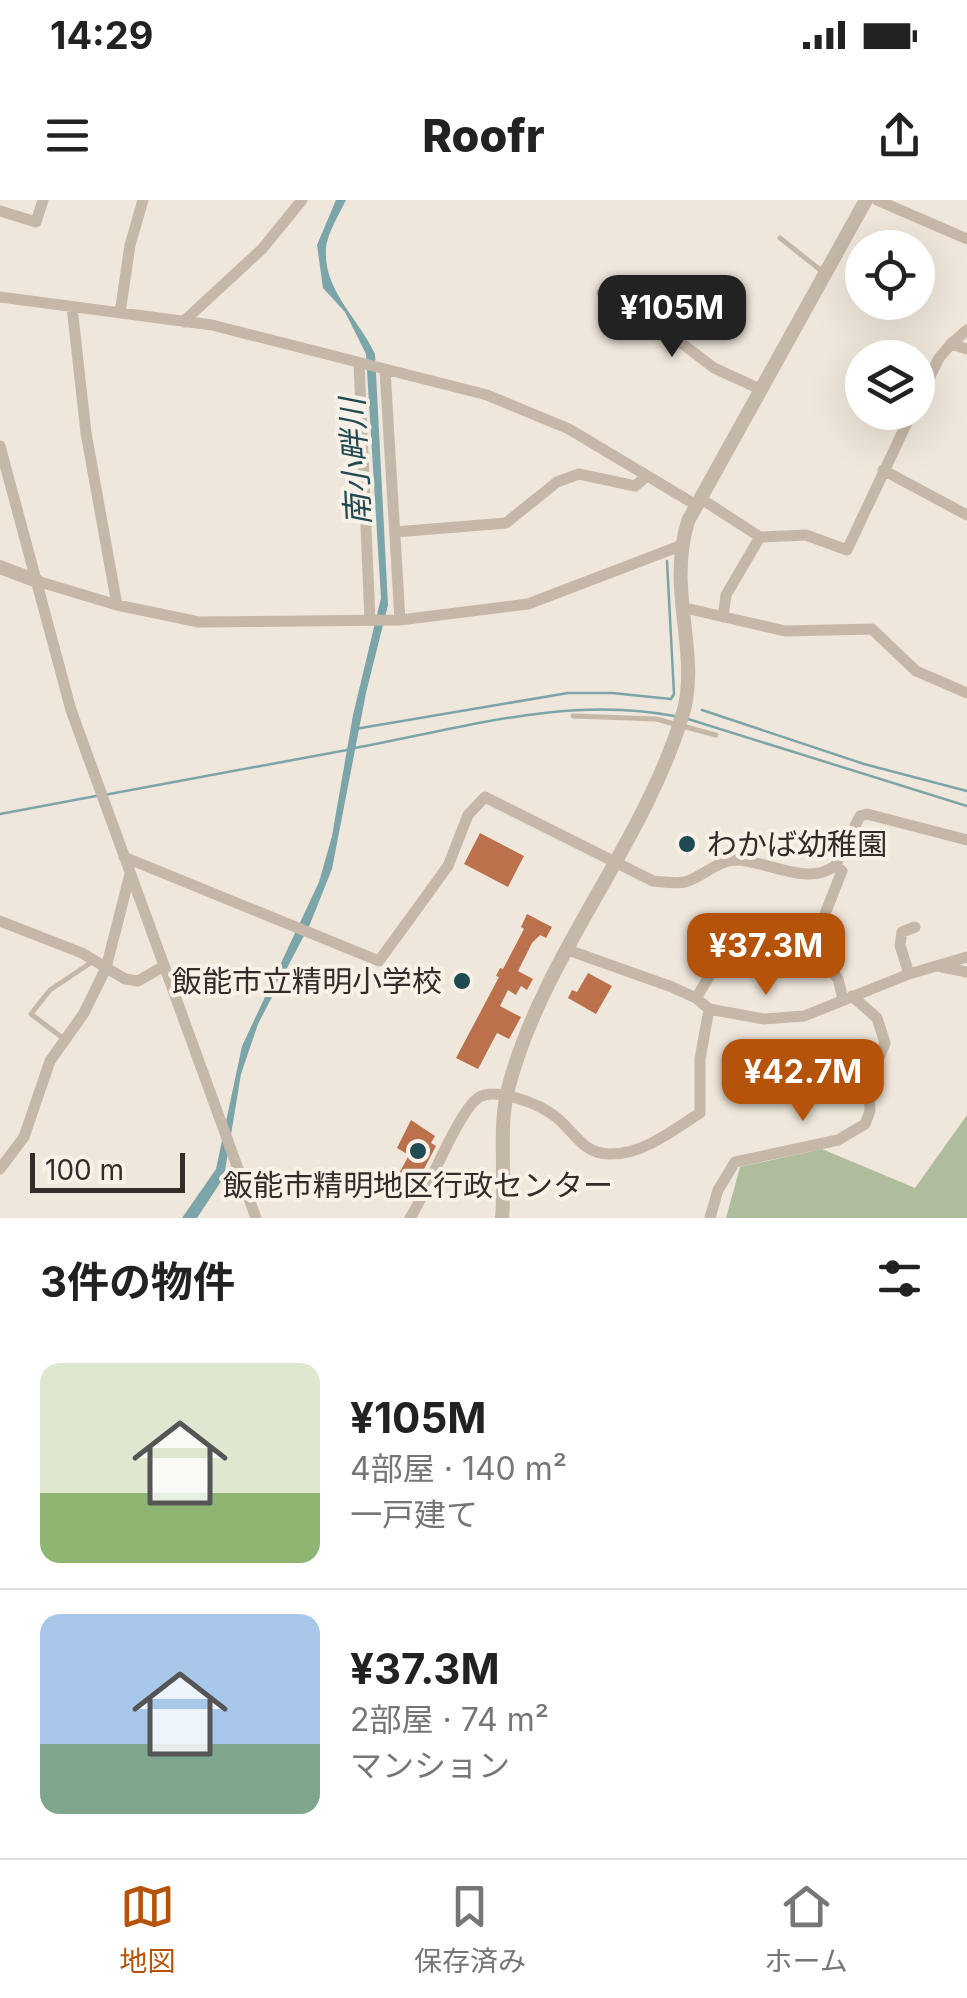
<!DOCTYPE html>
<html lang="ja">
<head>
<meta charset="utf-8">
<style>
  :root { --surface:#fff; --page:#f6f6f6; --text:#222; --muted:#767676; --line:#e0e0e0; --accent:#b45309 }
  body { margin:0; font-family:Inter,"Noto Sans JP",sans-serif; background:var(--page); color:var(--text); height:100vh; display:flex; flex-direction:column; font-size:38px; white-space:nowrap }
  * { box-sizing:border-box; margin:0 }
  p { font-size:32px; color:var(--muted) }
  .icon { flex:none; width:55px; height:55px; fill:none; stroke:currentColor; stroke-width:2; stroke-linecap:round; stroke-linejoin:round }
  .map { position:relative; height:1018px; overflow:hidden }
  .panel { display:flex; flex-direction:column; background:var(--surface); flex:1 }
  .panel>* { flex:none }
  .buttons { position:absolute; left:845px; top:30px; display:grid; gap:20px }
  .buttons a { display:grid; place-items:center; width:90px; height:90px; border-radius:50%; background:var(--surface); box-shadow:0 10px 40px #0002; font-size:50px }
  .scale { position:absolute; left:30px; bottom:25px; width:155px; box-sizing:border-box; padding-left:10px; border:5px solid #342c28; border-top:0; font-size:28px; line-height:35px; white-space:nowrap; color:#342c28; -webkit-text-stroke:8px #f8f1e7; paint-order:stroke }
  .price { position:absolute; translate:-50% -85px; padding:0 22px; border-radius:20px; background:var(--accent); color:#fff; font-size:32px; line-height:65px; filter:drop-shadow(0 2px 5px #0008) }
  .price::after { content:''; position:absolute; left:50%; top:60px; width:30px; height:22px; margin-left:-15px; background:inherit; clip-path:polygon(0 0,100% 0,50% 100%) }
  .price.on { background:#222; color:#fff }
  ul { padding:0; list-style:none }
  li { display:flex; align-items:center; gap:30px; height:250px; padding:0 40px }
  li+li { border-top:2px solid var(--line) }
  li span { display:grid; place-items:center; flex:none; width:280px; height:200px; border-radius:20px; color:#555 }
  li>.icon { margin-inline-start:auto }
  span .icon { width:120px; height:120px; fill:#fffc; stroke-width:1 }
  li b { font-size:42px }
  h2 { display:flex; justify-content:space-between; align-items:center; height:120px; padding:0 40px; font-size:42px }
  .status { display:flex; justify-content:space-between; align-items:center; height:70px; padding:0 50px; background:var(--surface); direction:ltr }
  .status svg { height:28px; fill:currentColor }
  header { display:flex; justify-content:space-between; align-items:center; height:130px; padding:0 40px; background:var(--surface); font-size:45px; font-weight:800 }
  .menu { display:flex; justify-content:space-around; align-items:center; height:140px; border-top:2px solid var(--line); background:var(--surface); font-size:28px; color:var(--muted) }
  .menu a { display:grid; justify-items:center; gap:5px }
  .menu .on { color:var(--accent) }
  .map>svg:first-child { display:block }
</style>
</head>
<body>
<div class="status"><b>14:29</b><svg viewBox="0 0 49 12"><path d="M0 12V9h3v3zM5 12V6h3v6zM10 12V3h3v9zM15 12V0h3v12zM26 1h20v11H26zM47 4h2v5h-2z"/></svg></div>
<header><svg class="icon" aria-label="menu" viewBox="0 0 24 24"><path d="M4 6h16M4 12h16M4 18h16"/></svg>Roofr<svg class="icon" aria-label="share" viewBox="0 0 24 24"><path d="M12 15V3M7 8l5-5 5 5M5 13v7h14v-7"/></svg></header>
<div class="map">
<svg width="967" height="1018" viewBox="0 0 967 1018">
  <rect width="100%" height="100%" fill="#efe7db"/>
  <!-- green -->
  <path fill="#b0bd9c" d="M967,915v103h-241l14,-51 82,-18 93,39z"/>
  <!-- water -->
  <path fill="#7ca5aa" d="M336,0h10c-7,15 -20,35 -20,51 -2,40 33,68 49,103l13,251 -22,88 -34,176 -22,55 -52,100 -17,50 -17,103 -27,41h-15l34,-49 26,-123 77,-164 13,-46 21,-121 28,-117 -15,-244 -21,-42 -22,-24 -6,-43z"/>
  <g fill="none" stroke-linecap="round" stroke-linejoin="round">
    <!-- stream -->
    <path stroke="#7ca5aa" stroke-width="2.5" d="M702,510l162,54 103,27
      M688,519l279,87
      M355,529l213,-36h44l59,6 3,-5 -7,-133
      M355,548c104,-19 213,-53 319,-32
      M104,595l243,-45
      M0,614l96,-18"/>
  </g>
  <!-- building -->
  <path fill="#bc714d" d="M480,633l44,23 -16,31 -44,-23z
    M527,714l25,13 -6,11 -6,-3 -8,8 -14,28 15,8 -6,11 -6,-4 -5,9 -8,-5 -8,16 21,11 -12,22 -12,-6 -19,36 -22,-11 43,-81 -3,-1 4,-8 3,1 21,-40 -3,-2z
    M588,773l24,13 -16,28 -28,-16 4,-8 5,2z
    M411,920l24,16 -4,7 5,3 -22,42 -18,-9 13,-24 -12,-7z"/>
  <g fill="none" stroke-linecap="round" stroke-linejoin="round">
    <!-- service -->
    <path stroke="#c6b8a8" stroke-width="5" d="M780,38l43,34
      M573,516l83,3 60,16
      M64,839l-33,-25 19,-24 42,-28"/>
    <!-- minor -->
    <path stroke="#c6b8a8" stroke-width="11" d="M877,0l90,39
      M0,11l36,11 7,-22
      M602,93l52,29 60,46 46,21
      M0,97l212,28 275,70 82,34 127,76
      M72,107l14,126 31,172
      M120,113l10,-68 13,-45
      M183,122l79,-73 40,-49
      M951,144l16,-14
      M359,164l11,256
      M385,170l15,250
      M918,201l21,-43 12,-14 16,5
      M0,246l71,264 185,508
      M883,270l84,45
      M700,298l60,39 46,-2 41,15 65,-138
      M395,332l111,-9 51,-41 22,-8 56,12 12,-10
      M37,381l80,24 82,17 201,-2 128,-16 152,-58
      M681,407l104,24 87,-2 44,42 51,22
      M723,417l3,-22 34,-58
      M124,657l255,104 69,-95 20,-51 17,-18 168,84c10,1 22,3 32,1 18,-5 31,-21 50,-22 32,0 71,27 100,6l25,-50 7,-2 100,26
      M835,666l7,5 -29,73 25,35 5,20
      M0,721l82,32 43,26 13,2 26,-15
      M568,750l104,37 24,11 13,11 55,10 40,-3 105,-42 58,-17
      M942,767l25,5
      M909,774l-9,-29 2,-13 13,-5
      M696,798l24,-39
      M0,969l24,-32 26,-76 34,-48 22,-45 24,-94
      M410,1018c17,-26 48,-106 68,-120 18,-12 63,7 78,19 19,15 27,38 55,37 33,0 62,-24 89,-41v-54l9,-50
      M710,1018l8,-28 17,-28 103,-22 27,-16 5,-13 -1,-30 16,-38 -8,-25 -25,-22"/>
    <!-- tertiary -->
    <path stroke="#c6b8a8" stroke-width="14" d="M0,367l37,14
      M502,1018c4,-41 -4,-89 6,-129 35,-135 137,-245 176,-379 15,-60 -17,-120 4,-189l178,-321"/>
  </g>
  <!-- markers -->
  <g fill="#214b52" stroke="#f8f1e7" stroke-width="4">
    <circle cx="687" cy="644" r="10"/>
    <circle cx="462" cy="781" r="10"/>
    <circle cx="418" cy="951" r="10"/>
  </g>
  <g text-anchor="middle" dominant-baseline="central" stroke-width="8" stroke-linejoin="round" paint-order="stroke">
    <!-- poi labels -->
    <g font-size="30" fill="#342c28" stroke="#f8f1e7" text-anchor="start">
      <text x="707" y="644">わかば幼稚園</text>
      <text x="442" y="781" text-anchor="end">飯能市立精明小学校</text>
      <text x="418" y="985" text-anchor="middle">飯能市精明地区行政センター</text>
    </g>
    <!-- water labels -->
    <g font-size="32" font-style="italic" fill="#214b52" stroke="#f8f1e7">
      <text transform="translate(355 262) rotate(-93)">南小畔川</text>
    </g>
  </g>
</svg>
<div class="buttons">
<a><svg class="icon" aria-label="locate" viewBox="0 0 24 24"><circle cx="12" cy="12" r="6"/><path d="M12 2v4M12 18v4M2 12h4M18 12h4"/></svg></a>
<a><svg class="icon" aria-label="layers" viewBox="0 0 24 24"><path d="M12 4l9 5-9 5-9-5zM3 14l9 5 9-5"/></svg></a>
</div>
<div class="scale">100 m</div>
<b class="price on" style="left:672px;top:160px">¥105M</b>
<b class="price" style="left:766px;top:798px">¥37.3M</b>
<b class="price" style="left:803px;top:924px">¥42.7M</b>
</div>
<section class="panel">
<h2>3件の物件<svg class="icon" aria-label="filters" viewBox="0 0 24 24"><path d="M4 7h16M4 17h16"/><circle cx="9" cy="7" r="2"/><circle cx="15" cy="17" r="2"/></svg></h2>
<ul>
<li><span style="background:linear-gradient(#dfe7d0 65%,#8fb573 0)"><svg class="icon" aria-label="home" viewBox="0 0 24 24"><path d="M3 11l9-7 9 7M6 9v11h12V9"/></svg></span><div><b>¥105M</b><p>4部屋 · 140 m²</p><p>一戸建て</p></div></li>
<li><span style="background:linear-gradient(#a9c7e8 65%,#7fa58c 0)"><svg class="icon" aria-label="home" viewBox="0 0 24 24"><path d="M3 11l9-7 9 7M6 9v11h12V9"/></svg></span><div><b>¥37.3M</b><p>2部屋 · 74 m²</p><p>マンション</p></div></li>
</ul>
</section>
<nav class="menu">
<a class="on"><svg class="icon" aria-label="map" viewBox="0 0 24 24"><path d="M3 6l6-2 6 2 6-2v14l-6 2-6-2-6 2zM9 4v14M15 6v14"/></svg>地図</a>
<a><svg class="icon" aria-label="saved" viewBox="0 0 24 24"><path d="M7 4h10v16l-5-4-5 4z"/></svg>保存済み</a>
<a><svg class="icon" aria-label="home" viewBox="0 0 24 24"><path d="M3 11l9-7 9 7M6 9v11h12V9"/></svg>ホーム</a>
</nav>
</body>
</html>
